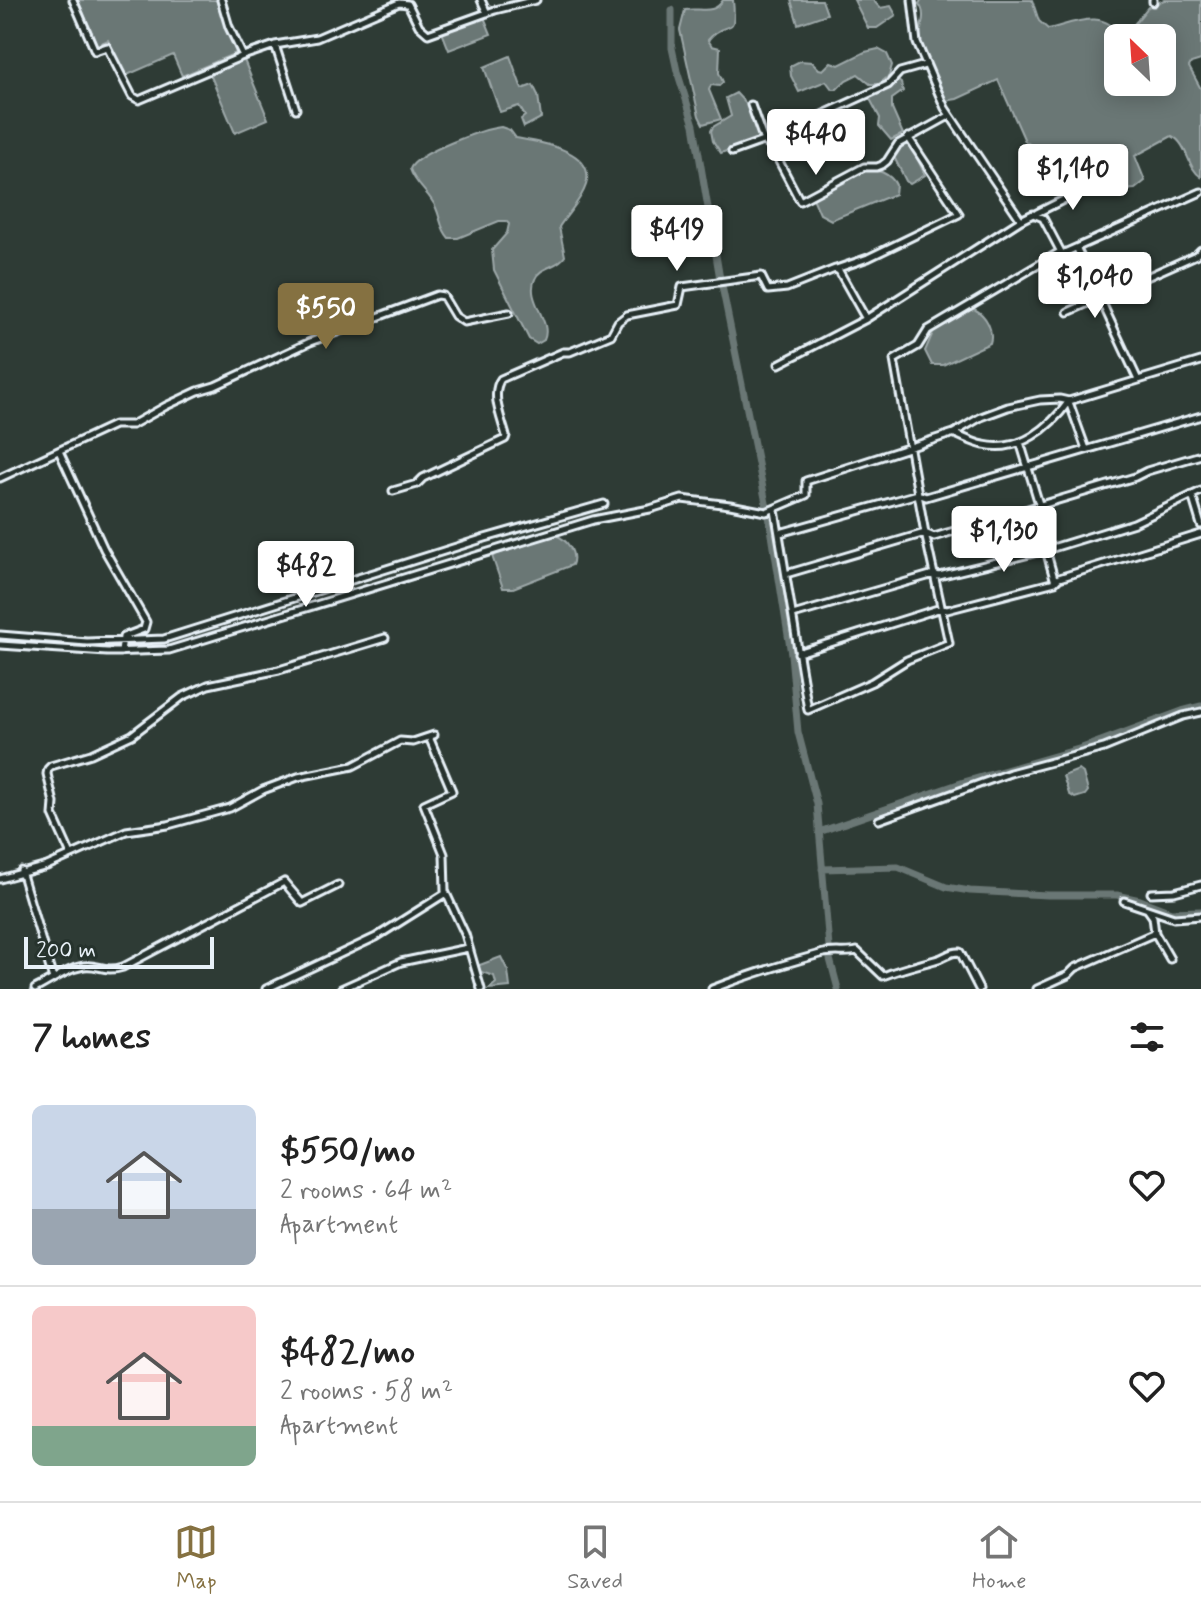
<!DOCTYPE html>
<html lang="en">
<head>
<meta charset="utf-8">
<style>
  :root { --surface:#fff; --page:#f6f6f6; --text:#222; --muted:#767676; --line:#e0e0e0; --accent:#857141 }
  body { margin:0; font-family:Mynerve,sans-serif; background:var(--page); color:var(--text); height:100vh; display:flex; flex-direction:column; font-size:30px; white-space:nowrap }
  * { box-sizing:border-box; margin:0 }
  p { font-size:26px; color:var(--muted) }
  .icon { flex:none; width:44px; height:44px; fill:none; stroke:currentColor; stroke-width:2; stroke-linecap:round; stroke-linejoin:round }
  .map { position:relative; height:989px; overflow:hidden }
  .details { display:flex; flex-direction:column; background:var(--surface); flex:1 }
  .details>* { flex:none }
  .needle { width:52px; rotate:335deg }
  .fabs { position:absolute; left:1104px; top:24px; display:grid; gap:16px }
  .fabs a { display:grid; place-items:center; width:72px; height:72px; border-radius:12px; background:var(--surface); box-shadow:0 4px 20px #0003; font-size:40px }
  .scale { position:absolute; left:24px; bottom:20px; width:190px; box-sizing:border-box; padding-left:8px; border:4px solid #e8f1f8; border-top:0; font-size:22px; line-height:28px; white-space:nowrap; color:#e8f1f8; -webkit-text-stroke:6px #26332d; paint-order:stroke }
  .price { position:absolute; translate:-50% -68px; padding:0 18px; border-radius:8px; background:#fff; color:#222; font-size:26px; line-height:52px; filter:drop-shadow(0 2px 4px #0008) }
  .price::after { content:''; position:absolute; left:50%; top:48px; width:24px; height:18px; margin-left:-12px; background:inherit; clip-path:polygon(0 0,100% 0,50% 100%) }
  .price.on { background:var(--accent); color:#fff }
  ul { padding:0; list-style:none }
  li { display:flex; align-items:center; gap:24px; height:200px; padding:0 32px }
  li+li { border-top:2px solid var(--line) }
  li span { display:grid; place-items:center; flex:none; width:224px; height:160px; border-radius:12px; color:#555 }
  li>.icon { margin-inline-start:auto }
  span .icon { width:96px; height:96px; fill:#fffc; stroke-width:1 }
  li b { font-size:34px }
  h2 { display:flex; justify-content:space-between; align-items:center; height:96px; padding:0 32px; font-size:34px }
  .tab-bar { display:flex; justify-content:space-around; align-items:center; height:112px; border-top:2px solid var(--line); background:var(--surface); font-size:22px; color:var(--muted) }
  .tab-bar a { display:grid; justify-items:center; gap:4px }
  .tab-bar .on { color:var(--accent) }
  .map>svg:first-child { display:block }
</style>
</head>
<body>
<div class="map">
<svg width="1201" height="989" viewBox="0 0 1201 989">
  <rect width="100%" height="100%" fill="#2e3b35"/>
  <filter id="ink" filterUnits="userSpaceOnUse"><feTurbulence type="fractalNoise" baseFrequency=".0125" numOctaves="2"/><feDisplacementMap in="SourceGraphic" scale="16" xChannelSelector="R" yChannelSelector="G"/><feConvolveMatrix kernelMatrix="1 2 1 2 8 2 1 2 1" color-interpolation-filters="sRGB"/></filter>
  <g filter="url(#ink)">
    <!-- water -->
    <path fill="#6b7775" stroke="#9da8a9" stroke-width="2" d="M78,0h138l20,53 -54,23 -9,-21 -48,21 -17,-36 -11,5z
      M723,0h10c4,41 -5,16 -25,40l4,6 8,2 -1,25 4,9 -4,4 -8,-1 -2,5 12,29 -18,5 -4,-8 -19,-86 5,-20c14,-3 28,6 38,-10z
      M791,0h31l5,14 -29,10z
      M854,0h19l7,8 11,-2 5,9 -19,13h-9z
      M921,0h111l7,21 9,8c26,-6 57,-22 73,9h-3v44h44v-44h-39l25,-31 16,-7h37v60l-10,3 -2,4 12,22v88c-14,-9 -13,-33 -29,-41l-37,20 10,25 -10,8 -13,1 -18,-12c-40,14 -34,-8 -51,-31h-19l-9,-6 -27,-61 -41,19 -12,2c-9,-18 -22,-40 -25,-60 -1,-14 8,-25 -1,-37z
      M484,17l7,17 -42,16 -7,-18z
      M878,49l9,5 5,11 -3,11 -10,8h-9l-12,-10 -12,6 -9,9h-5l-6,-8 -27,11 -8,-16 -1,-10 10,-5 12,1 7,7 4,1 8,-8 8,3 26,-13z
      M510,56l12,33 11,-4 5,10 3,23 -17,9 -3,-8 4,-3 -6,-10 -19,6 -16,-45z
      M244,60l24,59 -33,14 -25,-59z
      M898,81l3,2 2,8 -11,8v10l11,25 -12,6 -12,-14 1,-8 -10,-19 2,-5z
      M736,93l15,16 9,24 -5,7 -34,13 -8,-12 -2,-10 2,-4 18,-11 -5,-18z
      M501,127l9,3 6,8c22,4 81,12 70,47 -5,16 -18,28 -27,42l6,29c-7,12 -25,10 -30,23 -10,21 18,42 9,61l-7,4 -8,-5 -35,-69 -2,-20 15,-17 2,-9 -3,-3h-7l-41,17h-9c-9,-10 -8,-19 -13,-30 -6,-15 -21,-23 -26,-39 6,-16 73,-40 91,-42z
      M906,142l5,3 14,30 -15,9 -4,-3 -12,-24 6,-12z
      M864,169c12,-1 27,5 32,16l-1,9 -64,26 -11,-6 -7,-16z
      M974,309c12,6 20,21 16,34l-47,22h-11l-7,-14 9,-21 29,-18z
      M555,535c12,4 22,18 17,30l-59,23h-10l-11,-32z
      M1079,770l4,3 5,18 -3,4 -10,3 -6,-4 -6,-18z
      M501,957l7,14 2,16 -21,2 7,-6 -2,-7 -13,-4 -4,-6z"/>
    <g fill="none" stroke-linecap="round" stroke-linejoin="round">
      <!-- canal -->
      <path stroke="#6b7775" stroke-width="7" d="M672,10v38l5,23 17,54 26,154
        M722,286l45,222
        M769,516l22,138 7,78 19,72 13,155 8,30
        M819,832l145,-50 118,-34 100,-37 19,-5
        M822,869l76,-2 48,20 24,4 78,4h69l23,5 31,12 30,-1"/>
      <!-- minor casing -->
      <g stroke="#e8f1f8" stroke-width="11">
        <path id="minor" d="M73,0l22,51 12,-4 25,49 7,4 104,-44 32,-11 42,-7 82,-35 9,1 11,22 9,8 67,-24 41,-10
          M221,0l8,27 14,29
          M481,0l6,13
          M912,0l5,43 28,65 76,112 12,-6 10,4 19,36 139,-62
          M1153,0v2
          M275,45l21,64
          M751,105l13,36 8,7 28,53 64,-34h13l5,-2 5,-4 11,-17 51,-28
          M732,152l39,-14 117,-53 12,-13 25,-7
          M1037,213l58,-29
          M1077,249l61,131
          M836,269l32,-11 91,-44 -51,-77
          M1068,312l128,-57 5,-5
          M779,364l87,-45
          M1069,402l17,47
          M955,434c10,4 19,9 29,11 35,8 66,-17 85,-44
          M1020,442l19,62 7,46 9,32
          M59,451l45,98 42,73 -2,7 -21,8 -2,15
          M0,478l114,-53h18l34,-19 32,-15 17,-5 95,-44 127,-47 6,1 12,20 9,6 45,-9
          M393,491l24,-7 6,-6 82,-39 1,-3c-4,-16 -16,-42 -5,-57l62,-27h7l41,-17 7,-13 9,-7 51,-10 4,-18 79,-11 7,14 19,-2 48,-19 4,2 27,48 155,-99
          M1192,495l9,30
          M775,510l33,200 64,-28 35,-22 42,-17 -24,-110 -31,-173 24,-14 10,-16 132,-78
          M780,533l138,-39 8,3 275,-81
          M786,574l139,-41 9,4 201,-60 12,-6 54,-16
          M793,615l141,-41 5,2 107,-26 88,-27 67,-32
          M0,635l87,7 77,-3 321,-101 119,-34
          M0,645l107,7 62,-2 424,-130 57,-11 32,-10 48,6 36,7 40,-17v-14l148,-48 27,-16 27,-10 32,-7 20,-1 9,2 132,-40
          M798,653l143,-45 6,2 108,-28 4,-4 142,-44
          M429,737l23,54 -28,13 20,50 1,37 20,43 16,55
          M879,820l131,-47 94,-25 79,-32 18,-4
          M71,855l-18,-40 1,-12 -7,-29 1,-5 3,-3 40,-12 41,-19 50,-38 26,-12 71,-15 106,-32
          M21,871l32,108
          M0,879l47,-13 79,-35 42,-6 62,-17 33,-18 35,-13 55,-11 47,-25 13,1 21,-7
          M1151,893l23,-1 27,-7
          M1124,901l50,17 27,-2
          M1155,933l15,26
          M35,989c16,-8 31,-20 49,-23 15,-2 20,7 39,1l161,-85 18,21 36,-18
          M266,989l110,-52 70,-44
          M341,989l60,-27 67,-14
          M712,989c36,-14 72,-25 108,-35 13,-4 26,0 37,-3l26,25c17,-7 35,-11 52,-16 11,-2 14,-9 25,-8l19,37
          M1037,989l31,-14 7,-7 80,-35 -2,-16 -5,-7"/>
      </g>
      <!-- minor -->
      <use href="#minor" stroke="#26332d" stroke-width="5"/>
    </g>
  </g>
</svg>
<div class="fabs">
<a><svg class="needle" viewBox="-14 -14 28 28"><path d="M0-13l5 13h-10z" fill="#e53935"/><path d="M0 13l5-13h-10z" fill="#767676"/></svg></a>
</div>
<div class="scale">200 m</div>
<b class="price" style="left:816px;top:177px">$440</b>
<b class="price" style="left:1073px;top:212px">$1,140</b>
<b class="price" style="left:677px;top:273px">$419</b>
<b class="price" style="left:1095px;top:320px">$1,040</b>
<b class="price on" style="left:326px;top:351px">$550</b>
<b class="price" style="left:1004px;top:574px">$1,130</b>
<b class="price" style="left:306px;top:609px">$482</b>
</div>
<section class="details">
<h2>7 homes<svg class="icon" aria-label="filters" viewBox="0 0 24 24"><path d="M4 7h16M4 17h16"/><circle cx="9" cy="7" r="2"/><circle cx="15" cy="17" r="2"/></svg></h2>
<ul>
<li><span style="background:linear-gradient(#c9d6e8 65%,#9aa5b1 0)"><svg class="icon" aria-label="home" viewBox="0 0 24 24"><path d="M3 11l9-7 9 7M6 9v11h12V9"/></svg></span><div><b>$550/mo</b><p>2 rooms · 64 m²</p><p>Apartment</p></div><svg class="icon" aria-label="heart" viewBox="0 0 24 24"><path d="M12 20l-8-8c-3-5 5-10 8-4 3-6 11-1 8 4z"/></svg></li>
<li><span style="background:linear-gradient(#f6c9c9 75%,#7fa58c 0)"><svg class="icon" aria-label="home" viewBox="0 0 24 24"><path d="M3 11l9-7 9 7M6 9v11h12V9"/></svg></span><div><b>$482/mo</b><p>2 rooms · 58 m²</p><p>Apartment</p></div><svg class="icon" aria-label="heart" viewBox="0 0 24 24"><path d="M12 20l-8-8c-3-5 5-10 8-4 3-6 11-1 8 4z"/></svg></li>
</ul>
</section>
<nav class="tab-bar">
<a class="on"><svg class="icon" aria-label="map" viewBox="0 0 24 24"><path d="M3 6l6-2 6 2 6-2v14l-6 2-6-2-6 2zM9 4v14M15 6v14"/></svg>Map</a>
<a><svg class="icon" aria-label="saved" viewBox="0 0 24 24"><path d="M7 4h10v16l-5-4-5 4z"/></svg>Saved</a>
<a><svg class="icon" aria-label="home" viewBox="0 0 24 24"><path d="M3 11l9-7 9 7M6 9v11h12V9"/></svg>Home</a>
</nav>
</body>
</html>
